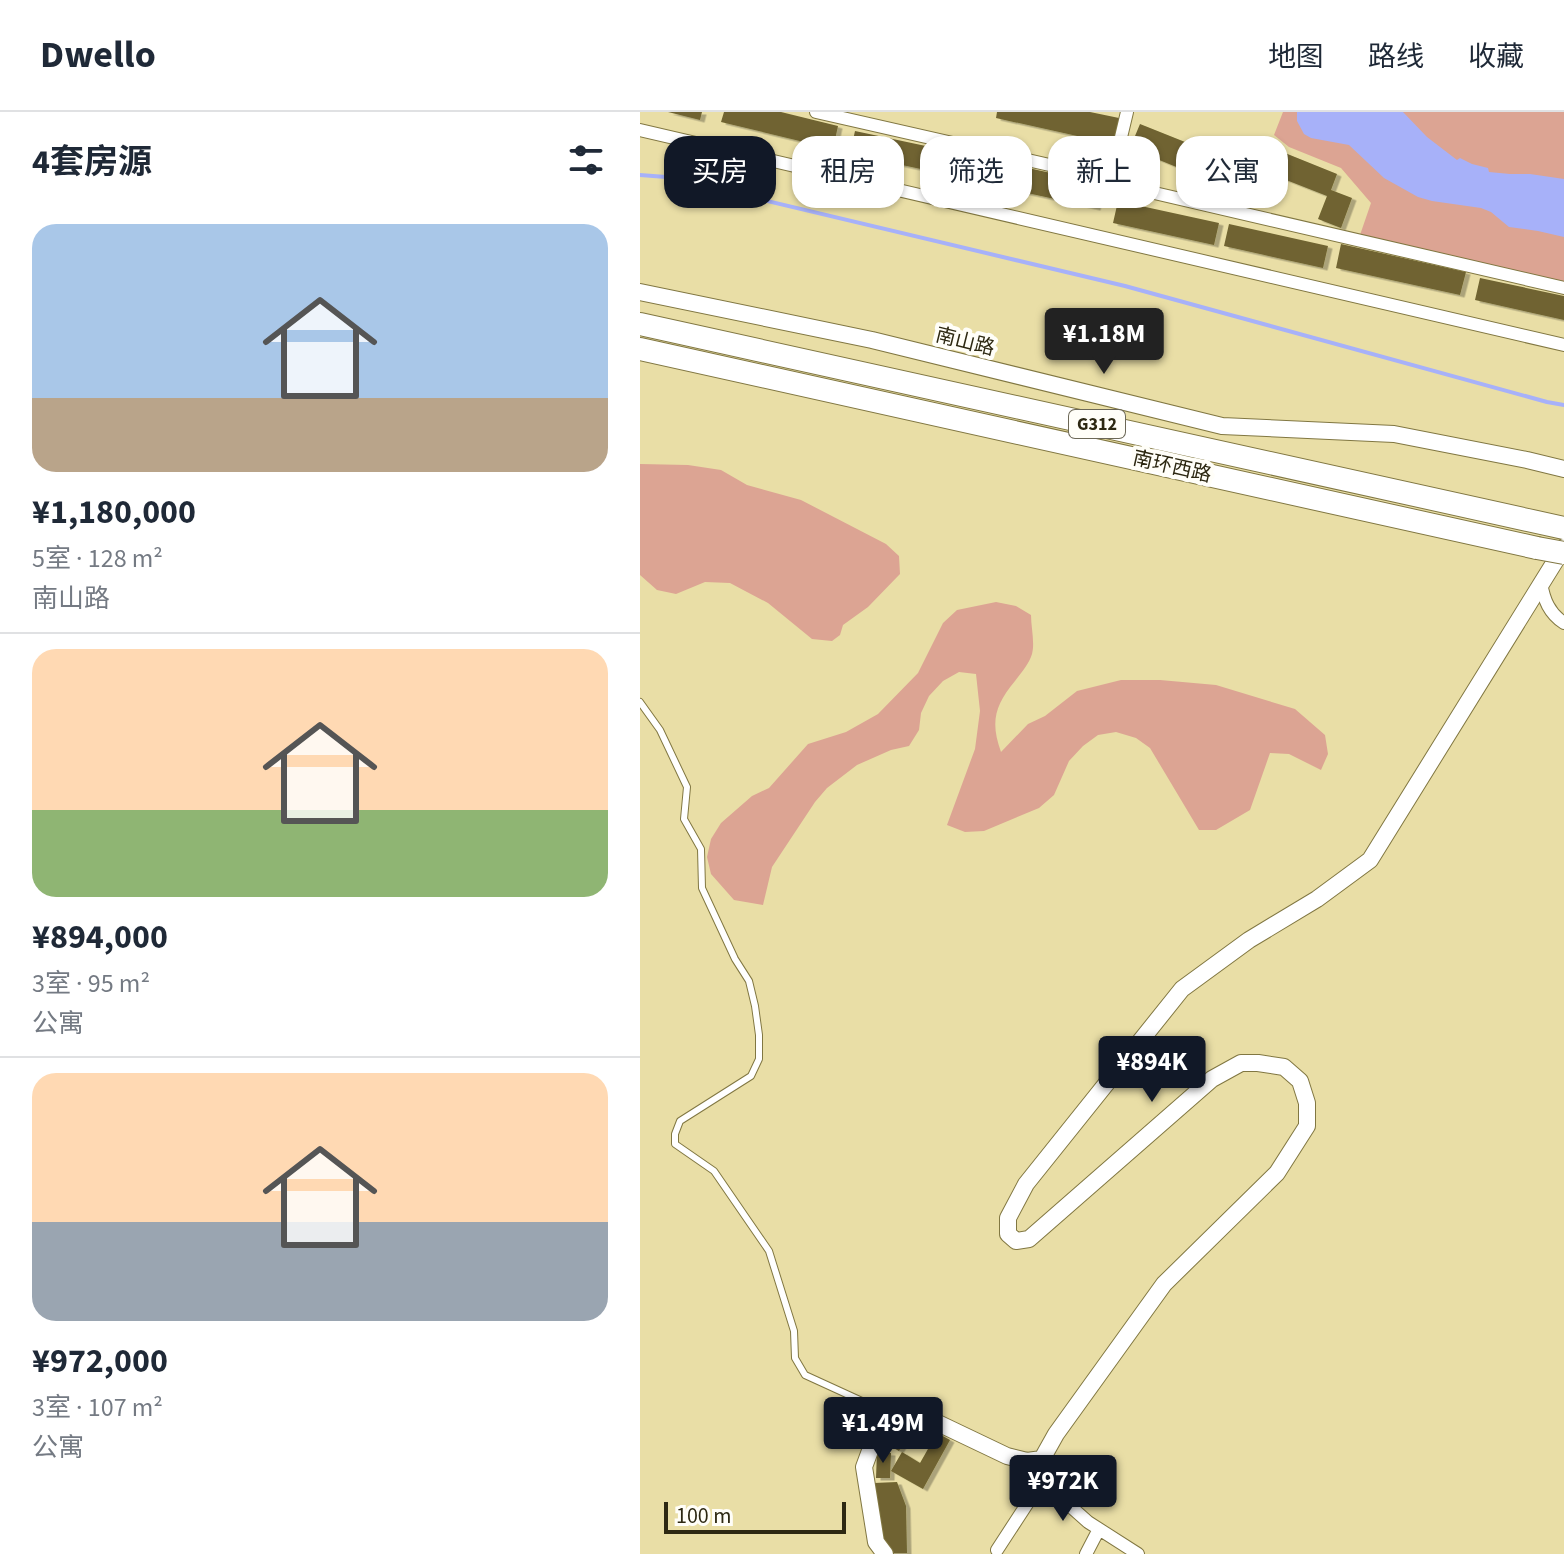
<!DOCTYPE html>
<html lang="zh">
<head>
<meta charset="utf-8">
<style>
  :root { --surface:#fff; --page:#f2f2f3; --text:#1f2937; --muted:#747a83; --line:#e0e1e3; --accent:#111827 }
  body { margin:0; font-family:"Source Sans 3","Noto Sans SC",sans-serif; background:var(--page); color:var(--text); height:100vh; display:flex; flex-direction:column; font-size:30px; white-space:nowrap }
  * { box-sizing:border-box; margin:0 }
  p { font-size:26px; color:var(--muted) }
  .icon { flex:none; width:44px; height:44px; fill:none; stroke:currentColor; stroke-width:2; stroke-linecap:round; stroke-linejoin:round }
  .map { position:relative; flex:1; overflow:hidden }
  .details { display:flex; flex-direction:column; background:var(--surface); width:640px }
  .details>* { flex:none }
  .banner { position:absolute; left:24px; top:24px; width:760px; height:72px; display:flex; gap:16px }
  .scale { position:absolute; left:24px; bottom:20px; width:182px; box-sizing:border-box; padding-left:8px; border:4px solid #2d2812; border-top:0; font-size:22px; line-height:28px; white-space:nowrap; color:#2d2812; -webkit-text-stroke:6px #fffef8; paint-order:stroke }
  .price { position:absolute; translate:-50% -68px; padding:0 18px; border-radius:8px; background:var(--accent); color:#fff; font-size:26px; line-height:52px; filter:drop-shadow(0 2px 4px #0008) }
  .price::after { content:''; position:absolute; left:50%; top:48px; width:24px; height:18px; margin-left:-12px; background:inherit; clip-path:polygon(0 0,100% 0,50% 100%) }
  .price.current { background:#222; color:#fff }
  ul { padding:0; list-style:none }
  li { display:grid; align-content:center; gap:16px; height:424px; padding:0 32px }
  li+li { border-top:2px solid var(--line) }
  li span { display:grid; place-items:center; height:248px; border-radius:24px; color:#555 }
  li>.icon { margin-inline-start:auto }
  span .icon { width:144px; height:144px; fill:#fffc; stroke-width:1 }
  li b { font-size:34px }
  h2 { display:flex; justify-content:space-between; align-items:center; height:96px; padding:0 32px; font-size:34px }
  .chip { padding:0 28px; border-radius:24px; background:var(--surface); box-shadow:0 2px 6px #0004; font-size:28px; line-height:72px }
  .chip.current { background:var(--accent); color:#fff }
  header { display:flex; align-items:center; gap:48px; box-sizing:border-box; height:112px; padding:0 40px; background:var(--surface); border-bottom:2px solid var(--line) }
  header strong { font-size:38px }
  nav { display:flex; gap:44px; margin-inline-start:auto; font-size:28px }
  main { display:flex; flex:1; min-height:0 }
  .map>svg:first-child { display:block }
</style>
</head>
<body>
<header>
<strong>Dwello</strong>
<nav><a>地图</a><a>路线</a><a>收藏</a></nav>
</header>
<main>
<section class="details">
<h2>4套房源<svg class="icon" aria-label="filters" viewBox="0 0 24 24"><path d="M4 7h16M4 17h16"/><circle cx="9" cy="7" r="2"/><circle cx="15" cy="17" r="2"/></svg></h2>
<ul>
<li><span style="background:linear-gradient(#a9c7e8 70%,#b9a48a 0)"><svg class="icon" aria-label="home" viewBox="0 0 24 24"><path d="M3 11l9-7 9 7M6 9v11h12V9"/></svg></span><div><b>¥1,180,000</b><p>5室 · 128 m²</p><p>南山路</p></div></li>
<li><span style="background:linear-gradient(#ffd9b3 65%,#8fb573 0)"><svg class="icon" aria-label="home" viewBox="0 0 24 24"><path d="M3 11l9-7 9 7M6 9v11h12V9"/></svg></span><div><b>¥894,000</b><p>3室 · 95 m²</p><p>公寓</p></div></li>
<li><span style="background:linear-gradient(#ffd9b3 60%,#9aa5b1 0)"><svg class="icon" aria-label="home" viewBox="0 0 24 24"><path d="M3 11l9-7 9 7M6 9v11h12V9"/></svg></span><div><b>¥972,000</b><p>3室 · 107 m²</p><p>公寓</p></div></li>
</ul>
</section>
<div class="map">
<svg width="924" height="1442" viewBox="0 0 924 1442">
  <defs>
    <filter id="shadow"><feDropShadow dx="4.5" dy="2.5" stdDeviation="0" flood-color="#0004"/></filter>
  </defs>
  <rect width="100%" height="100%" fill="#e9dea6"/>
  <!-- green -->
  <path fill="#dca493" d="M643,0h281v173l-204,-50 11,-32 -30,-35 -52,-21 -15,-12z
    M0,352l48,1 33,5 26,15 54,15 85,44 13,12 1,18 -32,33 -25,18 -3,10 -8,6 -20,-2 -44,-36 -38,-20 -25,-1 -29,12 -19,-4 -17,-15z
    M356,490l20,4 15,9c0,12 4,28 1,39 -3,10 -11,19 -17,27 -20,24 -25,41 -14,71l27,-28 17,-8 32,-25 44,-11h39l56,5 79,24 30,26 3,19 -7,16 -32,-16 -19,-1 -20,57 -34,20h-17l-49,-82 -14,-10 -20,-6 -18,3 -15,11 -14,15 -15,34 -15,13 -55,23 -19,1 -18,-7 28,-76 5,-38 -4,-37 -17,-2 -16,9 -14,15 -8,17 -2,17 -10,16 -18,4 -34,15 -30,23 -12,14 -43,65 -9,38 -29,-5 -23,-26 -4,-17 4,-18 10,-16 31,-27 17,-8 39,-44 38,-12 32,-18 40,-41 25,-50 14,-13z"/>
  <!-- water -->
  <path fill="#a7b1f9" d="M657,0h106l24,25 30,23 3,-2 12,6 16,4 1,4 21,2h20l34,5v58l-26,-6 -29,-4 -18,-15 -10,-4 -49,-7 -14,-4 -34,-19 -35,-33 -38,-7 -7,-4 -7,-13z"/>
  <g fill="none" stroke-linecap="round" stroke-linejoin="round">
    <!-- stream -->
    <path stroke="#a7b1f9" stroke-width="4" d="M0,63l26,2 459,109 422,116 17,3"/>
  </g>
  <!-- building -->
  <path fill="#6f6430" filter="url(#shadow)" d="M28,0h34l-2,8z
    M84,0h57l57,14 -5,23 -112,-27z
    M357,0h93l29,6 -6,26 -117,-26z
    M500,12l115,46 -10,25 -115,-47z
    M215,19l118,25 -5,23 -118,-25z
    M640,39l57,23 -6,16 21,8 -11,30 -23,-9 9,-23 -56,-22z
    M347,47l114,25 -5,24 -114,-25z
    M478,89l101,22 -5,22 -101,-22z
    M589,112l99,22 -5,22 -99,-22z
    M701,132l125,28 -6,23 -124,-27z
    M840,166l84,18v24l-89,-20z
    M275,1309l35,19 -27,49 -32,-18 11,-19 18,11 8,-14 -21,-12z
    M254,1315l14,8 -9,16 -14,-8z
    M237,1340l14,1 -1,25h-14z
    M257,1370l9,24 1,47h-17l-9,-12 -7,-58z"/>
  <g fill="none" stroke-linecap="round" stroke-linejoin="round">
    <!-- service casing -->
    <g stroke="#817742" stroke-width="8">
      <path id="service" d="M0,590l20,28 27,57 -3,32 17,30 1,39 33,71 14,22 6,25 4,29v24l-8,17 -71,45 -5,13v10l39,27 55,80 25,80 1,27 10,17 59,27 27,16"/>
    </g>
    <!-- minor casing -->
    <g stroke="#817742" stroke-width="14">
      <path id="minor" d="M176,0l295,67 16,-67
        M0,18l924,215
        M471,67l9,6 444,103
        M901,471c3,17 8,30 23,40
        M402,1347v22l46,41 50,32
        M357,1438l45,-69
        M446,1442l13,-25"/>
    </g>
    <!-- tertiary casing -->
    <g stroke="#817742" stroke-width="18">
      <path id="tertiary" d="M0,180l232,48 350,86 172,8 133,26 37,9
        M245,1442l-9,-12 -12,-75 14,-38 17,-9 24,-6 88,42 20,5 15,-2 14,-25 108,-150 113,-111 30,-47v-23l-7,-22 -16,-14 -26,-4h-17l-29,16 -183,160 -13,2 -8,-7v-16l18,-34 156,-195 67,-49 68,-41 53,-39 194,-313"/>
    </g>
    <!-- trunk casing -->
    <g stroke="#817742" stroke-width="24">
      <path id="trunk" d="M0,212l924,204
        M0,237l897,199"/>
    </g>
    <!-- service -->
    <use href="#service" stroke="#fff" stroke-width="6"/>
    <!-- minor -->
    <use href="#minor" stroke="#fff" stroke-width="12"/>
    <!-- tertiary -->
    <use href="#tertiary" stroke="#fff" stroke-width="16"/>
    <!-- trunk -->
    <use href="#trunk" stroke="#fff" stroke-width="22"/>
    <!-- trunk-bridge casing -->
    <g stroke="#817742" stroke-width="24" stroke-linecap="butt">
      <path id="trunk-bridge" d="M897,436l27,5"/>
    </g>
    <!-- trunk-bridge -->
    <use href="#trunk-bridge" stroke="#fff" stroke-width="22"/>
  </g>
  <g text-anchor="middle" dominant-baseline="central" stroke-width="8" stroke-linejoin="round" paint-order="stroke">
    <!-- shield labels -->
    <rect fill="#fffef8" stroke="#6c6857" stroke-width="2" x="429" y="298" width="56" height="28" rx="6"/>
    <g font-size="18" font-weight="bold" fill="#2d2812">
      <text x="457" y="312">G312</text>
    </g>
    <!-- street labels -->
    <g font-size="20" fill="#2d2812" stroke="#fffef8">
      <text transform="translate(325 230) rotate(14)">南山路</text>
      <text transform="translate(532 355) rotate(13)">南环西路</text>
    </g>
  </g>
</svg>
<div class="scale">100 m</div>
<b class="price current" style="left:464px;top:264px">¥1.18M</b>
<b class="price" style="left:512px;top:992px">¥894K</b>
<b class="price" style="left:243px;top:1353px">¥1.49M</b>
<b class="price" style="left:423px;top:1411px">¥972K</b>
<div class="banner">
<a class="chip current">买房</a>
<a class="chip">租房</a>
<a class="chip">筛选</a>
<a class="chip">新上</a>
<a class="chip">公寓</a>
</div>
</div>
</main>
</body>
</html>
